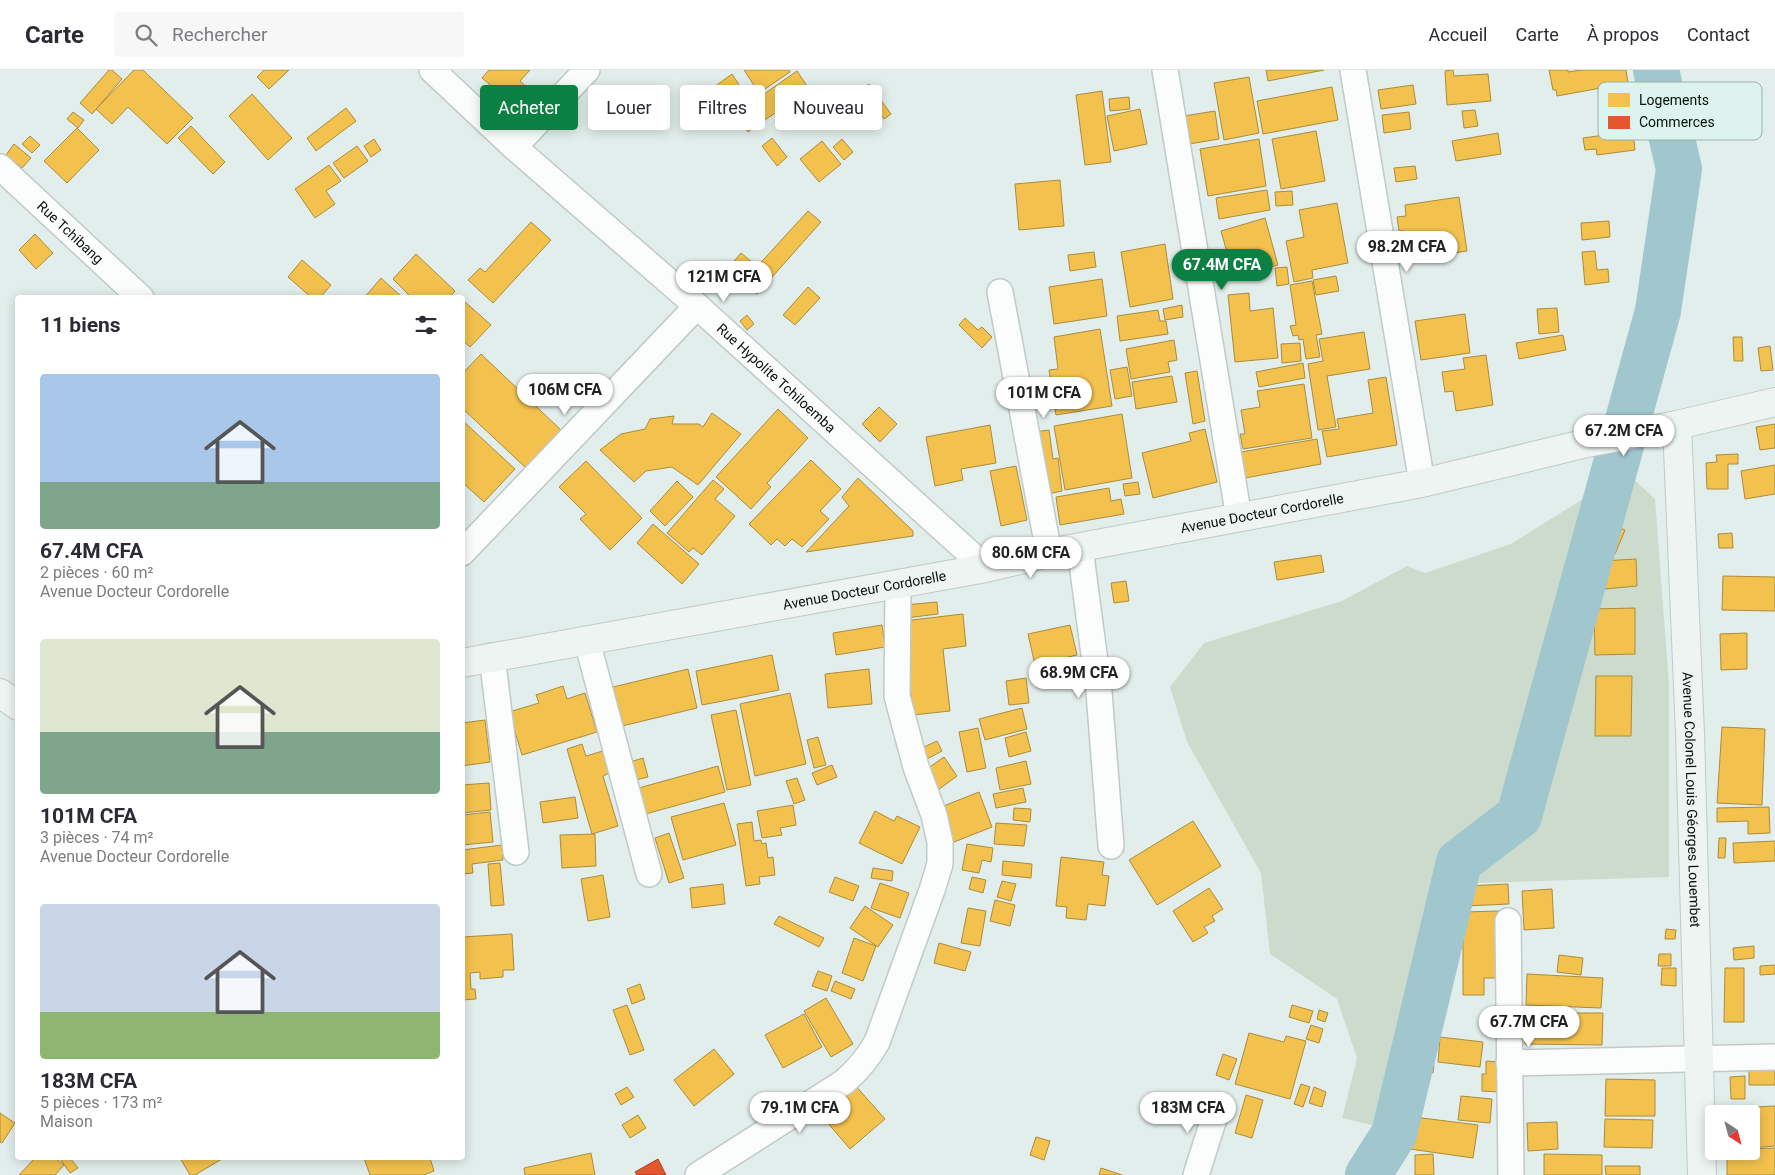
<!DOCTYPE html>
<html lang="fr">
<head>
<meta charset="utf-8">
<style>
  :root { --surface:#fff; --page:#f7f7f7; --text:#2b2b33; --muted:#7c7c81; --line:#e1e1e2; --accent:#0b8043 }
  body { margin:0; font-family:Roboto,sans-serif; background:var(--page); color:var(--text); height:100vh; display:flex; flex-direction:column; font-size:19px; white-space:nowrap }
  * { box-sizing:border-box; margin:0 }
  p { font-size:16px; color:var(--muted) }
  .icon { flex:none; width:28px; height:28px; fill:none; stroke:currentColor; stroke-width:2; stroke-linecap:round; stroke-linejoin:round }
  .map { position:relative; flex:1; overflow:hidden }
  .drawer { position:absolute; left:15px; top:225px; width:450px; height:865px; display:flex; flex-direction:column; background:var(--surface); border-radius:5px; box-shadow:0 2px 12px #0003 }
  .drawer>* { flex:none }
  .hud { position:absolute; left:480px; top:15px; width:475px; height:45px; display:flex; gap:10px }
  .needle { width:32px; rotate:144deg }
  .controls { position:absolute; left:1705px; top:1035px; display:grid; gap:10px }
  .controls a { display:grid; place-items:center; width:55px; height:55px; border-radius:5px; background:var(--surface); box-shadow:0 2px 12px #0003; font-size:25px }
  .price { position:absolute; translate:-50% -42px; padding:0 11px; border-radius:18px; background:#fff; color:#222; font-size:16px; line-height:32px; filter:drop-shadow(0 1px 2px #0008) }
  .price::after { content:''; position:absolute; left:50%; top:30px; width:15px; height:11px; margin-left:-8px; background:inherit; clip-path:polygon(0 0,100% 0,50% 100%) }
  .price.on { background:var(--accent); color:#fff }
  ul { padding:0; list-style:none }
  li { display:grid; align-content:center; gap:10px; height:265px; padding:0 25px }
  li span { display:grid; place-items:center; height:155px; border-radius:5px; color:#555 }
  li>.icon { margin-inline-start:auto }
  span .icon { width:90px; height:90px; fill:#fffc; stroke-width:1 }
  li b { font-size:21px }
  h2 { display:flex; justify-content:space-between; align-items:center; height:60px; padding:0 25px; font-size:21px }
  .tag { padding:0 18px; border-radius:5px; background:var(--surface); box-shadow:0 2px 12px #0003; font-size:18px; line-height:45px }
  .tag.on { background:var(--accent); color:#fff }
  header { display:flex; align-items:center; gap:30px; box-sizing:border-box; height:70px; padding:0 25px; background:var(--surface); border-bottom:1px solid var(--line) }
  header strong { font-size:24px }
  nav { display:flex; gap:28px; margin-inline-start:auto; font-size:18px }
  .search { width:350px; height:45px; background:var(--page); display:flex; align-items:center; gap:12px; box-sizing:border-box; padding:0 18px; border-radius:5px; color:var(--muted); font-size:19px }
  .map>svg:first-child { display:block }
</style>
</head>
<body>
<header>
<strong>Carte</strong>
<div class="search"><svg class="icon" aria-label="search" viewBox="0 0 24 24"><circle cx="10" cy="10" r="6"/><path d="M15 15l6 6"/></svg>Rechercher</div>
<nav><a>Accueil</a><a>Carte</a><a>À propos</a><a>Contact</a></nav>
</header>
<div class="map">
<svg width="1775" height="1105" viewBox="0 0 1775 1105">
  <rect width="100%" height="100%" fill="#e2eeeb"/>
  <!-- green -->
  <path fill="#cddbcd" d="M1626,402l29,27 14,185v193l-225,7 -26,138 -39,105 -37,-9 15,-60 -20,-59 -67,-45 -9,-81 -74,-131 -17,-55 34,-44 138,-42 65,-35 18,7 86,-29z"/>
  <!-- homes -->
  <path fill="#f2c14e" stroke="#ac8c3b" d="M109,0h3l10,9 -30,35 -12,-11z
    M134,0h9l50,48 -26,26 -39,-37 -16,17 -16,-15z
    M264,0h25l-20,19 -12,-12z
    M489,0h41l-10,11 19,18 -20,23 -23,-20 6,-7 -20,-17z
    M744,0h45l1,2 -31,21z
    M1266,0h58l-56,11z
    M1453,0l1,6 34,-2 3,27 -44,4 -2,-34z
    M1549,0h19v2l13,-2h45l2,13 -71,13 -1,-6h-3z
    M797,1l12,18 -61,43 -20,-27 -5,3 -13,-18 22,-16 13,20 5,-4 7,9z
    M1249,7l10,56 -35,7 -10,-57z
    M869,14l22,30 -7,5 -22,-30z
    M1413,15l3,19 -35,5 -3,-19z
    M1332,17l6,33 -75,14 -6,-33z
    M1102,21l9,71 -26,3 -9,-70z
    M252,24l40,44 -24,22 -39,-44z
    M1129,27l1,12 -20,2 -1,-12z
    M346,38l10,13 -40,30 -9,-13z
    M1140,39l7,35 -33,7 -7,-35z
    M1475,40l3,16 -14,2 -2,-17z
    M1215,41l4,28 -30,5 -5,-28z
    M73,42l11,8 -6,8 -11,-9z
    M1409,42l2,17 -27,4 -2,-18z
    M191,56l34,36 -12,12 -35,-36z
    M77,58l22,22 -32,33 -23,-22z
    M1316,61l9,50 -44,8 -9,-50z
    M1633,61l2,19 -38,5 -1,-6 -11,1 -2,-12z
    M1498,63l3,21 -45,7 -4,-20z
    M30,66l10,9 -8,8 -10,-9z
    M772,68l15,19 -10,9 -15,-20z
    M374,69l7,11 -10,7 -7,-11z
    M842,69l11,13 -9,8 -11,-13z
    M1259,69l7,47 -58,10 -8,-47z
    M822,71l19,23 -22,18 -19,-23z
    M14,74l17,14 -9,10 -16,-13z
    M357,76l11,15 -24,17 -11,-15z
    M329,95l12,16 -15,10 9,13 -20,14 -20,-29z
    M1415,96l2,13 -21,3 -2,-14z
    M1060,110l4,46 -45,4 -4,-46z
    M1267,120l3,20 -51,9 -3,-21z
    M1292,121l1,14 -17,1 -1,-14z
    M1459,127l8,54 -59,9 -4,-29h-5l-2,-14 9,-1 -1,-11z
    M1337,133l11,60 -36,7 1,8 -19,4 -8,-41 18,-4 -5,-27z
    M808,141l13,11 -64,72 -14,-12z
    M1265,148l13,47 -44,12 -13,-46z
    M1609,151l1,16 -28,3 -1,-17z
    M531,152l20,18 -58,63 -25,-23 12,-12 5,4z
    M35,164l18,19 -17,16 -17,-19z
    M1165,174l8,55 -43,8 -9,-55z
    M1595,181l2,19 11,-1 1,13 -24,3 -3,-33z
    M1094,182l2,15 -26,4 -2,-16z
    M741,183l11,9 -24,27 -10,-9z
    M416,184l39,37 -6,7h-37l-19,-19z
    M302,190l29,25 -11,13h-8l-24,-21z
    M1287,197l2,17 -12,2 -2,-18z
    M1336,206l3,15 -23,4 -3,-15z
    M381,208l22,20h-39z
    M1102,209l5,37 -53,8 -5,-37z
    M1312,211l10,53 -6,1 4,22 -14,2 -3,-20 -4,1 -1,-5 -5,1 -3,-10 6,-1 -6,-40z
    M808,217l12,11 -25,27 -12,-10z
    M1249,223l1,18 23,-3 5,50 -43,4 -7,-67z
    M464,231l27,24 -21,22 -8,-7v-37z
    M1182,235l1,12 -18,3 -2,-11z
    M1557,238l2,24 -20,2 -2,-25z
    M1158,240l2,11h6l2,13 -48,7 -3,-25z
    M1465,244l5,39 -49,7 -6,-39z
    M747,245l7,9 -7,6 -7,-9z
    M965,248l13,12 4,-3 10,10 -10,11 -23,-23z
    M1100,259l12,77 -56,9 -7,-45 9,-1 -4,-32z
    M1364,262l6,37 -43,7 9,51 -18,3 -10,-66 15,-3 -4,-22z
    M1563,265l3,15 -47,9 -3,-16z
    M1733,267h9l1,24h-9z
    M1174,270l3,20 -9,2 2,10 -39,7 -5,-30z
    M1300,273l1,18 -19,2 -1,-19z
    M1770,276l3,24 -12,1 -3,-23z
    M481,284l81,77 -36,37 -64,-60v-34z
    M1486,285l7,50 -37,6 -3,-20 -8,1 -3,-20 23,-3 -2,-11z
    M1303,293l2,15 -46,9 -3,-15z
    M1127,297l5,29 -17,3 -5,-29z
    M1197,301l8,50 -12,3 -8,-51z
    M1172,306l5,26 -41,7 -4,-27z
    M1386,307l11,68 -70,12 -5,-26 17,-2 -2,-10 36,-6 -5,-33z
    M1304,314l8,54 -69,11 -3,-15h5l-4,-24 19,-3 -3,-16z
    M879,337l18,17 -17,18 -18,-18z
    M778,339l30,29 -41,45 4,4 -20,22 -35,-32z
    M712,343l29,21 -43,51 -26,-18 -26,4 -12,11 -34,-32 21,-16 24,-5 5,-10 24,-3 -2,8h27l4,3z
    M1122,344l10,64 -67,12 -11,-64z
    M462,350l53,49 -31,33 -22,-20z
    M1775,354v24l-15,2 -4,-23z
    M990,355l6,38 -35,6 2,11 -28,6 -9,-49z
    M1205,359l12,53 -64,16 -11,-45 49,-12 -2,-8z
    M1049,360l4,29 5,-1 4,33 -19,4 -9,-63z
    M1317,369l4,25 -76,14 -4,-26z
    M1738,384v10h-10v25h-21l-1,-26 11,-1 -1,-7z
    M811,390l30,29 -21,22 9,8 -27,28 -10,-8 -7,7 -8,-7 -6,6 -22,-21z
    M586,391l56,57 -32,32 -30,-31 6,-5 -27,-27z
    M1775,395v29l-30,5 -4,-28z
    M1016,396l11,54 -26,6 -11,-55z
    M858,408l55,53v5l-107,16 43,-46 -7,-9z
    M713,410l11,9 -9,10 20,17 -33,39 -9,-7 -4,4 -22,-19z
    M677,411l16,16 -28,29 -15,-15z
    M1138,412l2,12 -15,2 -2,-12z
    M1109,418l2,13 10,-2 3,15 -64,11 -4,-28z
    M653,454l46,40 -17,20 -45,-41z
    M1617,457l8,3 -10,24 -8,-3z
    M1732,463l1,15h-14l-1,-14z
    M1321,485l3,17 -47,8 -3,-18z
    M1636,489l1,27 -33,3 -2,-28z
    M1723,506l52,1v34l-53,-1z
    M1126,511l3,20 -15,2 -3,-20z
    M937,532l1,12 -32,4 -2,-13z
    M1635,538v46l-40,1 -1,-46z
    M963,544l3,32 -23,3 7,62 -37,4 -10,-94z
    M882,555l3,22 -49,8 -3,-22z
    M1070,555l7,30 -9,2 2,10 -33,7 -9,-40z
    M1747,563v36l-26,1 -1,-36z
    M772,585l7,35 -77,15 -6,-34z
    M688,599l9,39 -75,18 -9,-39z
    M869,599l3,35 -44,4 -3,-34z
    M1596,606h36l-1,60h-36z
    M1026,608l3,25 -20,2 -3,-24z
    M563,616l4,13 18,-6 12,39 -75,23 -13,-43 30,-9 -3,-8z
    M790,623l16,71 -51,12 -15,-72z
    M1022,638l5,21 -42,11 -6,-21z
    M736,640l15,75 -24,5 -16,-75z
    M485,650l5,42 -28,4v-43z
    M1722,657l43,2 -3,76 -45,-2z
    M978,658l8,40 -19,4 -8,-40z
    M1026,662l5,19 -22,6 -4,-19z
    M818,667l8,28 -12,3 -7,-28z
    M937,671l5,10 -15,8 -5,-11z
    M582,674l4,12 17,-5 6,22 -6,3 15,50 -26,8 -25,-85z
    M944,687l13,19 -19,14 -14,-19z
    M643,688l5,19 -16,4 -5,-18z
    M1026,691l5,23 -31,6 -4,-22z
    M832,695l5,12 -20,8 -5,-12z
    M718,696l7,26 -83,23 -7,-26z
    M797,708l8,22 -11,4 -8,-23z
    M489,713l2,27 -29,3v-28z
    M1023,718l3,14 -30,6 -3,-14z
    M979,722l13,35 -43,17 -13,-35z
    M575,727l3,21 -35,5 -3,-21z
    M724,733l12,42 -53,15 -12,-43z
    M793,735l3,20 -16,3 2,7 -20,3 -5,-27z
    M1769,737l1,26 -22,1v-13l-31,1v-14z
    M1014,738l17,1 -1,13 -17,-2z
    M875,741l19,10 3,-5 23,11 -18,37 -43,-21z
    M490,742l3,30 -31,3v-30z
    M1193,751l28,45 -64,39 -28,-45z
    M752,752l2,19 7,-1 1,4 4,-1 2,15 5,-1 2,18 -16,2 1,7 -14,2 -9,-62z
    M996,753l31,2 -3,21 -30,-2z
    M669,763l15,45 -15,5 -14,-45z
    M595,764l1,32 -34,2 -2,-33z
    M1719,768h7l-1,20h-7z
    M1775,771v20l-41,2 -1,-20z
    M967,774l26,4 -2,14 -9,-2 -3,13 -17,-3z
    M502,775l1,15 -31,4 1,9 -11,1v-24z
    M1061,787l43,5 -2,13 7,1 -4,30 -17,-2 -2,16 -20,-2 1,-11 -11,-1z
    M1003,791l29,3 -1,14 -29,-3z
    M500,793l4,42 -13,1 -3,-42z
    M873,798l20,3 -1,10 -21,-3z
    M603,805l7,42 -22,4 -7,-42z
    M835,807l24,9 -6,15 -24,-9z
    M972,807l14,3 -3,13 -14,-4z
    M1002,811l14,3 -5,17 -14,-4z
    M880,813l29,10 -9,25 -29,-10z
    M723,814l2,20 -33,4 -2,-20z
    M1508,814l1,20 -43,2v-20z
    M1209,818l14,21 -11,7 3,5 -11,6 4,6 -15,9 -20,-31z
    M1552,819l2,39 -30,2 -2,-39z
    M995,830l20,5 -5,21 -20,-5z
    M865,836l28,19 -15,22 -28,-19z
    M968,838l18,3 -6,35 -19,-3z
    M1499,841v67h-15v17h-21v-83z
    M779,846l45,22 -5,9 -45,-23z
    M1666,859l10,1 -1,9h-10z
    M512,864l2,36h-11v7l-23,2v-7l-10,1 1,16h4l1,10 -14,1v-63z
    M854,868l22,8 -13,35 -21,-8z
    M939,873l32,9 -6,19 -31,-8z
    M1754,876v12l-20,2 -1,-12z
    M1659,884h12v12h-13z
    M1559,885l24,3 -2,17 -24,-3z
    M1775,895v9l-15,1v-9z
    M1662,898h14v18l-15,-1z
    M1725,898h19v54h-20z
    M818,901l14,5 -5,15 -15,-5z
    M1527,904l76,4 -2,30 -75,-3z
    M835,911l20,8 -4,10 -20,-8z
    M640,914l5,15 -13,5 -5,-15z
    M826,928l27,46 -22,13 -27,-46z
    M627,935l17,45 -14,5 -17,-45z
    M1292,935l21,6 -4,12 -20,-6z
    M1525,937h11v6h67l-1,32 -77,-1z
    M1319,940l9,3 -3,9 -8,-3z
    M804,944l18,33 -39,21 -18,-33z
    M1311,955l12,4 -4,14 -13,-4z
    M1249,963l35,9 2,-6 20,5 -16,58 -55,-15z
    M1440,967l43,5 -3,25 -42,-5z
    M714,979l20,25 -40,32 -20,-26z
    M1223,984l14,5 -8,21 -13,-5z
    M1486,991l15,1 -1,30 -18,-1v-17h4z
    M1424,993l10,2 -1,8 -11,-2z
    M1749,998h26v17h-26z
    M1745,1006v23h-14l-1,-22z
    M1606,1009l49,1v36h-50z
    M854,1014l31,35 -35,30 -30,-35z
    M1301,1014l9,3 -7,20 -9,-3z
    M627,1017l7,10 -13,8 -6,-11z
    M1314,1017l12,5 -4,15 -13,-4z
    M1246,1025l17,5 -11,38 -17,-5z
    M1461,1026l31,3 -2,24 -32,-3z
    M1775,1036v40l-24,2v-34h-18l-1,-6z
    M0,1043l15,10 -13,20 -2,-1z
    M638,1045l8,13 -16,10 -8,-13z
    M1414,1047l64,8 -5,33 -63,-9z
    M1605,1049l48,1 -1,28 -48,-1z
    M1557,1052l1,27 -30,2 -1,-28z
    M1036,1067l14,4 -6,19 -14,-5z
    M1775,1078v27h-48v-24h24v-2z
    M591,1083l4,22h-70l-1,-7z
    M1433,1084l1,21h-19v-20z
    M1544,1084l58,1v20h-58z
    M35,1088h20l9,7 -9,10h-36z
    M64,1088h6l8,10 -8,5 -9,-13z
    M180,1088h41l1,1 -27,16h-5z
    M364,1088h66l4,13 -10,4h-54z
    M1605,1096h35v9h-34z
    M1101,1098l21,7h-23z"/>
  <!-- shops -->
  <path fill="#e4572e" stroke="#a24224" d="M658,1089l8,16h-29l-2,-3z"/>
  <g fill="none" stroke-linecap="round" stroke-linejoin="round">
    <!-- river -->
    <path stroke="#a0c6ce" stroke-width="46" d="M1368,1105l26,-41 65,-272 60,-46 139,-505 21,-142 -23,-99"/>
    <!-- street casing -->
    <g stroke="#c0cac7" stroke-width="28">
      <g id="street">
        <path id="s1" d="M432,0l82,77 183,159 289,262"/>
        <path d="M1165,0l74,448"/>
        <path d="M1353,0l69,413"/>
        <path d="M514,77l73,-77"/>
        <path id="s2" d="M0,97l141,131"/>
        <path d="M1000,222l49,261"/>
        <path d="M1080,478l19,144 12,154"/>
        <path d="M462,483l235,-247"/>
        <path d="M587,571l62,233"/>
        <path d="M492,586l24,196"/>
        <path d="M1508,851l3,254"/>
        <path d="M1509,993l266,-6"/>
        <path d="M698,1105l146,-93c14,-12 24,-24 33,-40l55,-152 8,-26v-22l-6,-27 -18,-48 -19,-71 1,-112"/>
        <path d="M1196,1105l22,-69"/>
      </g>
    </g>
    <!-- secondary casing -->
    <g stroke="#c0cac7" stroke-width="30">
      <g id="secondary">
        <path id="s3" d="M1677,355l13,309 12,441"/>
        <path id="s4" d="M462,593l524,-95 63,-15 373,-70 165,-40 90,-18 98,-23"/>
        <path d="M0,623l18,13"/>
      </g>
    </g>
    <!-- street -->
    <use href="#street" stroke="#fbfcfc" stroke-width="25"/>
    <!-- secondary -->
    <use href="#secondary" stroke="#eef4f1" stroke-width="28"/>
  </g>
  <g text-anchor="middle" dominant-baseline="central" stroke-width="5" stroke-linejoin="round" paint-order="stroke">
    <!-- street labels -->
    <g font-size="14" fill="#08100e" stroke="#dcf4ed">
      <text stroke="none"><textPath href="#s2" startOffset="96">Rue Tchibang</textPath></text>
      <text stroke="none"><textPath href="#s1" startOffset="462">Rue Hypolite Tchiloemba</textPath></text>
      <text stroke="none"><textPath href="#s4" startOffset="814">Avenue Docteur Cordorelle</textPath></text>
      <text stroke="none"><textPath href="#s4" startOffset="409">Avenue Docteur Cordorelle</textPath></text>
      <text stroke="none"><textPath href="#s3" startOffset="375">Avenue Colonel Louis Géorges Louembet</textPath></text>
    </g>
  </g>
  <!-- legend -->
  <rect x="1598" y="12" width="164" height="58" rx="8" fill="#dcf4ed" stroke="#9cb0aa" stroke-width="1"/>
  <rect x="1608" y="23" width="22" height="14" fill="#f2c14e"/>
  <rect x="1608" y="46" width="22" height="13" fill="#e4572e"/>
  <g font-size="14" fill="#08100e">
    <text x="1639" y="35">Logements</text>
    <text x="1639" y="57">Commerces</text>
  </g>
</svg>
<div class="controls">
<a><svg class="needle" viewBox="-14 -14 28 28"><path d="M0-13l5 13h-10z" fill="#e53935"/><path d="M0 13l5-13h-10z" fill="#7c7c81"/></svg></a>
</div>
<b class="price" style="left:1407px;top:203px">98.2M CFA</b>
<b class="price on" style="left:1222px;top:221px">67.4M CFA</b>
<b class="price" style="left:724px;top:233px">121M CFA</b>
<b class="price" style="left:565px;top:346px">106M CFA</b>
<b class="price" style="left:1044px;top:349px">101M CFA</b>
<b class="price" style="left:1624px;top:387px">67.2M CFA</b>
<b class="price" style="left:1031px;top:509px">80.6M CFA</b>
<b class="price" style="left:1079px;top:629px">68.9M CFA</b>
<b class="price" style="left:1529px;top:978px">67.7M CFA</b>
<b class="price" style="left:800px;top:1064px">79.1M CFA</b>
<b class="price" style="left:1188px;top:1064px">183M CFA</b>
<div class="hud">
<a class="tag on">Acheter</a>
<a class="tag">Louer</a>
<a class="tag">Filtres</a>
<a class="tag">Nouveau</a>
</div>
<section class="drawer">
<h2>11 biens<svg class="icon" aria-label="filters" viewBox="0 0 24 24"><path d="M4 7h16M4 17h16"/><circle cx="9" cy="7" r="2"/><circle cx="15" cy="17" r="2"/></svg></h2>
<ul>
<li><span style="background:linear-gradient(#a9c7e8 70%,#7fa58c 0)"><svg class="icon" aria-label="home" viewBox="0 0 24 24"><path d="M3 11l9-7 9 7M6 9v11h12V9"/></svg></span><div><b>67.4M CFA</b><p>2 pièces · 60 m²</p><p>Avenue Docteur Cordorelle</p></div></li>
<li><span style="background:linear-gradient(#dfe7d0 60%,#7fa58c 0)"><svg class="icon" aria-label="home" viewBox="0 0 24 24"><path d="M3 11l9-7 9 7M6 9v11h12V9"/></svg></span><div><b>101M CFA</b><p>3 pièces · 74 m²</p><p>Avenue Docteur Cordorelle</p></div></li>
<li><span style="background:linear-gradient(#c9d6e8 70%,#8fb573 0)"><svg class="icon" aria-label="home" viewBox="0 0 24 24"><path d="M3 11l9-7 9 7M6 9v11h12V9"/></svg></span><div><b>183M CFA</b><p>5 pièces · 173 m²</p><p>Maison</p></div></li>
</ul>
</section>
</div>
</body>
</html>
